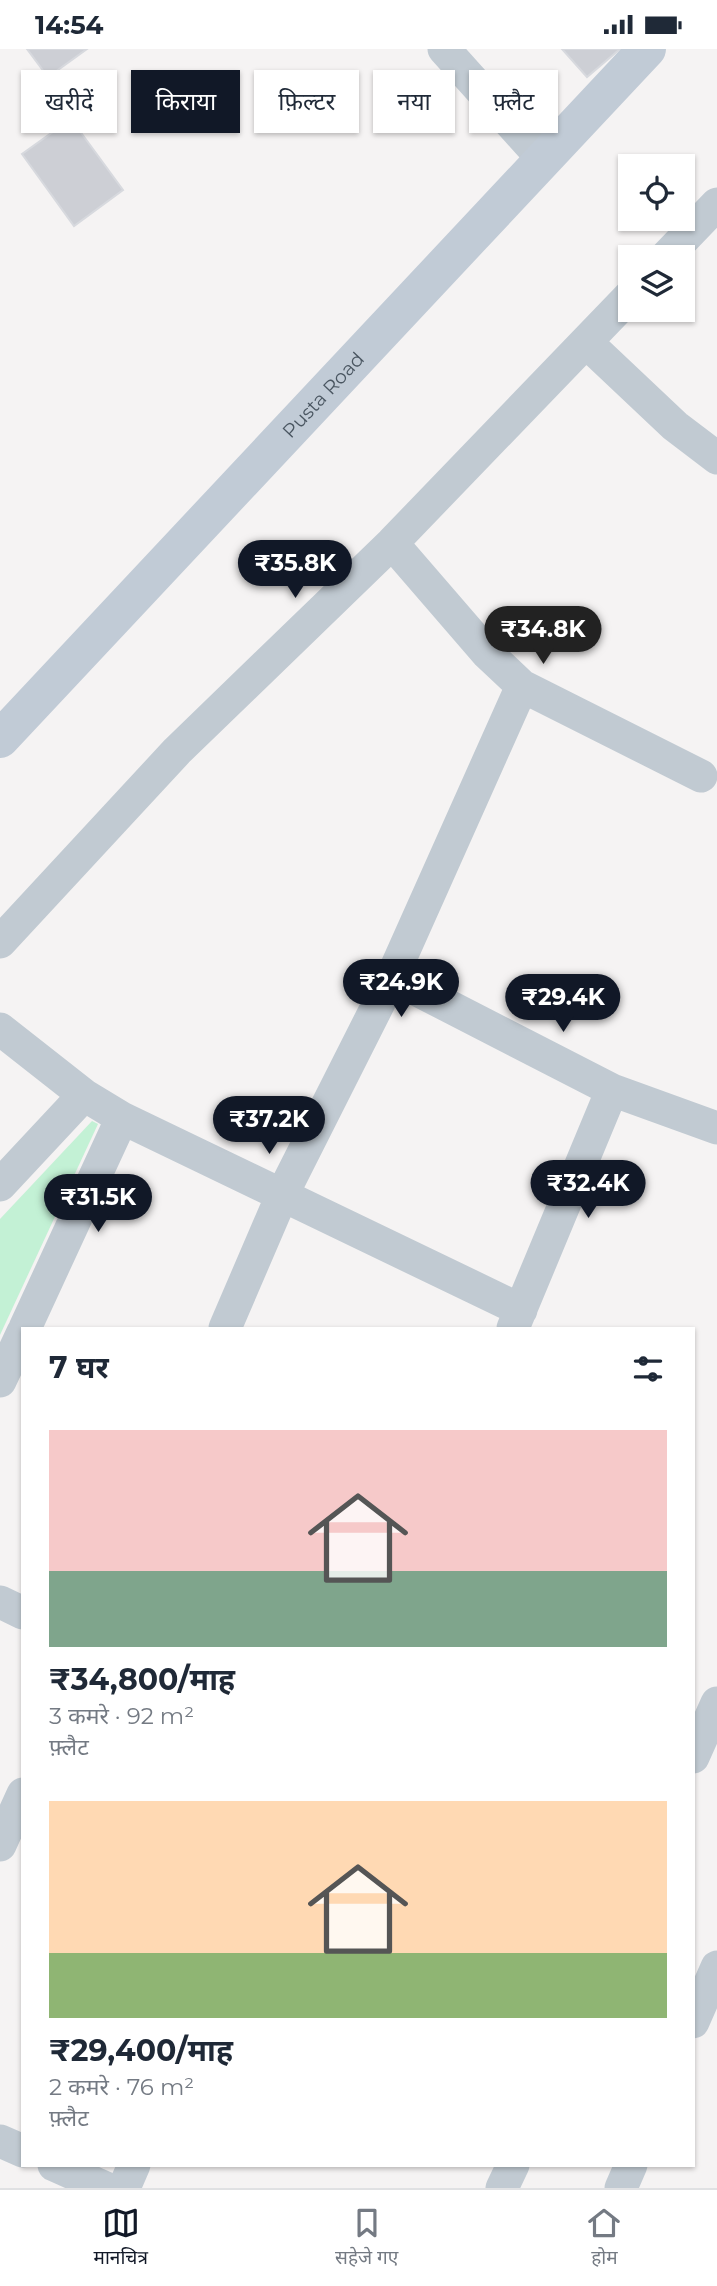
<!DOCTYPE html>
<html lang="hi">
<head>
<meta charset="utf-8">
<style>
  :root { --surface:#fff; --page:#f2f2f3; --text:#1f2937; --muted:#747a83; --line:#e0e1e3; --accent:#111827 }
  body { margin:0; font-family:Montserrat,"Noto Sans Devanagari",sans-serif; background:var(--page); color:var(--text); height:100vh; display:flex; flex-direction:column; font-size:26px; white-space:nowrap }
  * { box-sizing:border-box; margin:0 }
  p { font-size:23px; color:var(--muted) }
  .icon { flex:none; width:38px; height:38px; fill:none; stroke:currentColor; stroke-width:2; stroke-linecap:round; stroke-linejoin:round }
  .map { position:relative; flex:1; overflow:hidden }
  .side { position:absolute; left:21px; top:1278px; width:674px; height:840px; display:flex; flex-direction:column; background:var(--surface); border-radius:0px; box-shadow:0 2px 5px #0004 }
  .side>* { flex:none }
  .top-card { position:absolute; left:21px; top:21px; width:676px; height:63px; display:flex; gap:14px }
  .fabs { position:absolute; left:618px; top:105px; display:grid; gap:14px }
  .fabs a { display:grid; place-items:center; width:77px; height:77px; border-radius:0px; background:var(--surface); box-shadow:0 2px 5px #0004; font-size:35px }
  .price { position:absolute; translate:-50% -60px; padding:0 16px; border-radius:24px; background:var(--accent); color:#fff; font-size:23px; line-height:46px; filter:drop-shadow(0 2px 4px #0008) }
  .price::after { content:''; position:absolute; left:50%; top:42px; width:21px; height:16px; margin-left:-10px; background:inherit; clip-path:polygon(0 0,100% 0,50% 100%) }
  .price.current { background:#222; color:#fff }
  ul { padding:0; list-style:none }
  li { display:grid; align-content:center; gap:14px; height:371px; padding:0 28px }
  li span { display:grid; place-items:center; height:217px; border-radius:0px; color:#555 }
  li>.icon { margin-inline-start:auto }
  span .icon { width:126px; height:126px; fill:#fffc; stroke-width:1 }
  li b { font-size:30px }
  h2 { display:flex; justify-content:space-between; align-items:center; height:84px; padding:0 28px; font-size:30px }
  .pill { padding:0 24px; border-radius:0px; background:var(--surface); box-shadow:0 2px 5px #0004; font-size:24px; line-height:63px }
  .pill.current { background:var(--accent); color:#fff }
  .status { display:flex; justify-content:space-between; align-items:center; height:49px; padding:0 35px; background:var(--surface); direction:ltr }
  .status svg { height:19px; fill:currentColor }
  .menu { display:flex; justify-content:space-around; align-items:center; height:98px; border-top:2px solid var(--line); background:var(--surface); font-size:19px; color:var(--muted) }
  .menu a { display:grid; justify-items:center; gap:4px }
  .menu .current { color:var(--accent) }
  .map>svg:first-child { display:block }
</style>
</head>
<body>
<div class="status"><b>14:54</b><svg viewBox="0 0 49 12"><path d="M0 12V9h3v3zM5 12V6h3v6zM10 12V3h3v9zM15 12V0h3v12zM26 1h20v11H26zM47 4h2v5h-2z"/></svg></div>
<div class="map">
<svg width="717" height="2139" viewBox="0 0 717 2139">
  <rect width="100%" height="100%" fill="#f5f3f3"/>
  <!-- green -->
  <path fill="#c3f1d5" d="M92,1072l6,3 -98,211v-116z"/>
  <!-- building -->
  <path fill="#cdcfd5" stroke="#d7d9de" stroke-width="2" d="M27,0h60l-39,28z
    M562,0h58l-33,28z
    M71,70l52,71 -49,36 -52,-72z"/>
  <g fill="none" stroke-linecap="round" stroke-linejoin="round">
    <!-- street -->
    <path stroke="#c1cad2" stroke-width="33" d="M444,0l99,110
      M666,208l51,-53
      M586,293l89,84 42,32
      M392,494l95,110 35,33 179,90
      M0,893l177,-191 215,-208 238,-247
      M392,928l220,113 105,38
      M0,980l84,66 38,23 399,192
      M0,1136l84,-90
      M25,1279l97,-210
      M225,1279l58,-135 109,-216 130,-291
      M513,1279l99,-238
      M0,1332l23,-49
      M0,1553l23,11
      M693,1708l24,-54
      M0,1796l23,-51
      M693,1973l24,-55
      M0,2092l23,10
      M54,2116l52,23
      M124,2139l10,-23
      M502,2139l11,-23
      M621,2139l10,-23"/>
    <!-- secondary -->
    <path stroke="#c1cbd6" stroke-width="38" id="s1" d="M0,690l647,-690"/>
  </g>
  <g text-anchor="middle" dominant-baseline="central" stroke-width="5" stroke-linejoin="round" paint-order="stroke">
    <!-- street labels -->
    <g font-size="19" fill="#4a5661" stroke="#fff">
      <text stroke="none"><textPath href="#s1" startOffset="472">Pusta Road</textPath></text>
    </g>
  </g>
</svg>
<div class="fabs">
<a><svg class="icon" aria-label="locate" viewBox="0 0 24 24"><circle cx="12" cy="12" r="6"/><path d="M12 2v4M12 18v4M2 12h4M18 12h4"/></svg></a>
<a><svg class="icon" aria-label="layers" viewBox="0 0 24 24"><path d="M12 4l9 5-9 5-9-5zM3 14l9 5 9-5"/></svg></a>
</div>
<b class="price" style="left:295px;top:551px">₹35.8K</b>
<b class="price current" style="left:543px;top:617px">₹34.8K</b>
<b class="price" style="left:401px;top:970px">₹24.9K</b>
<b class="price" style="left:563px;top:985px">₹29.4K</b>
<b class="price" style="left:269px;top:1107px">₹37.2K</b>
<b class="price" style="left:588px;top:1171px">₹32.4K</b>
<b class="price" style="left:98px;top:1185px">₹31.5K</b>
<div class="top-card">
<a class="pill">खरीदें</a>
<a class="pill current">किराया</a>
<a class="pill">फ़िल्टर</a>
<a class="pill">नया</a>
<a class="pill">फ़्लैट</a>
</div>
<section class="side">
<h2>7 घर<svg class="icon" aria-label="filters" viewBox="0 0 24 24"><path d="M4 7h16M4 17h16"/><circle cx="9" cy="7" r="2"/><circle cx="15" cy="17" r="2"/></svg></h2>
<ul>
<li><span style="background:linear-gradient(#f6c9c9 65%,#7fa58c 0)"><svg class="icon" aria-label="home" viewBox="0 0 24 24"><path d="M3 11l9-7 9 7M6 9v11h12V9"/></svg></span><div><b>₹34,800/माह</b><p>3 कमरे · 92 m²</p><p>फ़्लैट</p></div></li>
<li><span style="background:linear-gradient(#ffd9b3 70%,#8fb573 0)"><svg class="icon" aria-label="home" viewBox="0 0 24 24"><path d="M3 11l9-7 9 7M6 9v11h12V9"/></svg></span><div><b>₹29,400/माह</b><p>2 कमरे · 76 m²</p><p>फ़्लैट</p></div></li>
</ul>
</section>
</div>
<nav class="menu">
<a class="current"><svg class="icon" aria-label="map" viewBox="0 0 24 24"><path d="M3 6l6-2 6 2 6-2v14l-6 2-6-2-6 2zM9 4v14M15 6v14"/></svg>मानचित्र</a>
<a><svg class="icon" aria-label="saved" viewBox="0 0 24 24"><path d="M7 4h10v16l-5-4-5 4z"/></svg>सहेजे गए</a>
<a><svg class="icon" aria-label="home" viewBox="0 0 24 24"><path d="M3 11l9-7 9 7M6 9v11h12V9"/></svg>होम</a>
</nav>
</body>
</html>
